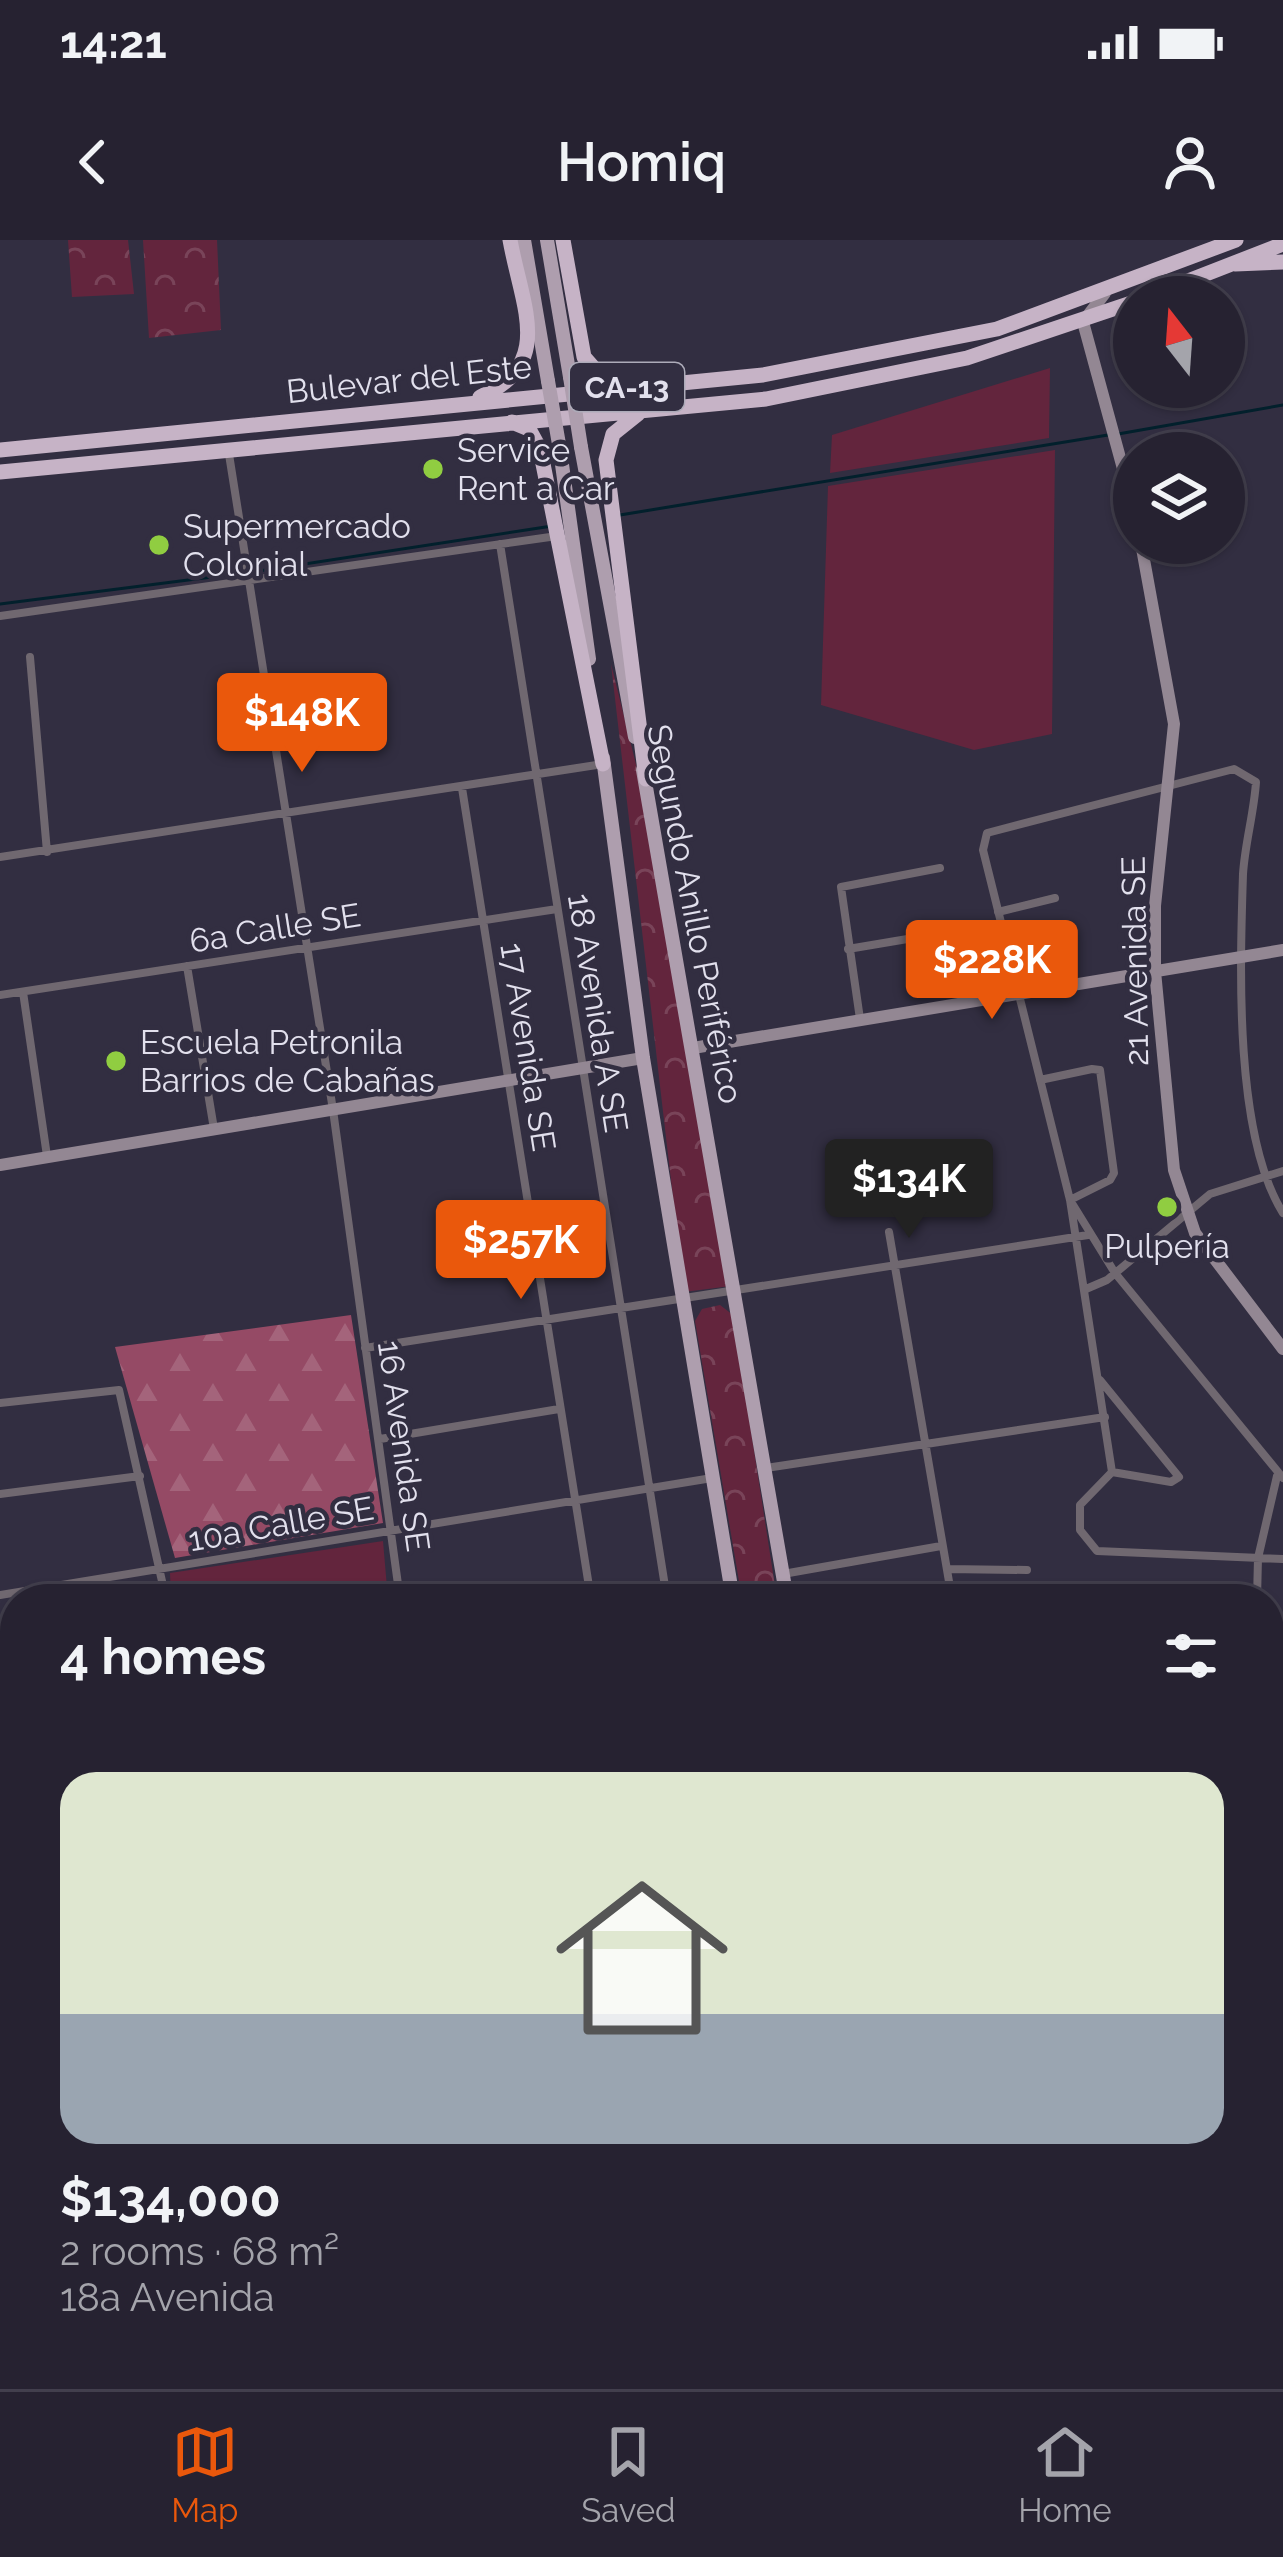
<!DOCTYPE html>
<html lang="en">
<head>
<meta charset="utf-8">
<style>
  :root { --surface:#262231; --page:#2e2a39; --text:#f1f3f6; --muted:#a4a4ab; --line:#423f4d; --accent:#ea580c }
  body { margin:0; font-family:Raleway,sans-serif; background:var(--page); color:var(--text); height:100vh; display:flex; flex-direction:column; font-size:45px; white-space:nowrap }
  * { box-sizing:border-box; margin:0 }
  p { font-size:39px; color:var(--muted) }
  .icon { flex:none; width:66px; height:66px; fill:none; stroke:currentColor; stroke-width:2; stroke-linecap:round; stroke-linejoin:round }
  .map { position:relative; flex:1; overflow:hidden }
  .panel { position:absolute; left:0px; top:1344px; width:1284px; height:807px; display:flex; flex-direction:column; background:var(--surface); border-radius:48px 48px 0 0; box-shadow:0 3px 9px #0004,0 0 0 3px var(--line) }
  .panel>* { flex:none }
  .needle { width:78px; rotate:343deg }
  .tools { position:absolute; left:1113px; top:36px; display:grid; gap:24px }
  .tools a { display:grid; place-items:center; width:132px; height:132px; border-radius:50%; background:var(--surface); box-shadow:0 3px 9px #0004,0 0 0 3px var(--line); font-size:60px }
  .price { position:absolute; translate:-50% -102px; padding:0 27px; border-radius:12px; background:var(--accent); color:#fff; font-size:39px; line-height:78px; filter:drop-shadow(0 3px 6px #0008) }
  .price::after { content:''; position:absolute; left:50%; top:72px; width:36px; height:27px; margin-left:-18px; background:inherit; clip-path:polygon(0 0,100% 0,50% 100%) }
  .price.active { background:#222; color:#fff }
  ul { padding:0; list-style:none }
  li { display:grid; align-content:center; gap:24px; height:636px; padding:0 60px }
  li span { display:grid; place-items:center; height:372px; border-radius:36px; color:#555 }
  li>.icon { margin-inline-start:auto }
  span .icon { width:216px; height:216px; fill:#fffc; stroke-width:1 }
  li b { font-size:51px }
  h2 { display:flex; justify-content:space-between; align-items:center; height:144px; padding:0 60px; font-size:51px }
  .status { display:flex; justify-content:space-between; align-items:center; height:84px; padding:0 60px; background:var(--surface); direction:ltr }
  .status svg { height:33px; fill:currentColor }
  header { display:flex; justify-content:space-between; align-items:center; height:156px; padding:0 60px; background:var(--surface); font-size:54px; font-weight:600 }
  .tab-bar { display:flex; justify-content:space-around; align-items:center; height:168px; border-top:3px solid var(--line); background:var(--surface); font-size:33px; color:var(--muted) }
  .tab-bar a { display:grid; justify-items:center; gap:6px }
  .tab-bar .active { color:var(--accent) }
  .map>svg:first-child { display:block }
</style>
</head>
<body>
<div class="status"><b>14:21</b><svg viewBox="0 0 49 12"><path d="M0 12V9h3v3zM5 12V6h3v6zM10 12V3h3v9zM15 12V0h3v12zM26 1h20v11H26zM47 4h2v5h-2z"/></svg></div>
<header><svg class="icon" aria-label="back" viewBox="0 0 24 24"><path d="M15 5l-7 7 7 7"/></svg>Homiq<svg class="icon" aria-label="person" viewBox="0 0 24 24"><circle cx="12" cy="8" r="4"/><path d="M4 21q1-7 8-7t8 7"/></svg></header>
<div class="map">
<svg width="1283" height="2149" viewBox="0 0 1283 2149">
  <defs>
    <pattern id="forest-firs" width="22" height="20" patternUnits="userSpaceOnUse" patternTransform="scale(3)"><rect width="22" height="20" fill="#954a65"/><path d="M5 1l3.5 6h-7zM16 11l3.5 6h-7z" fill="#a4647b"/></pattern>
    <pattern id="park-crowns" width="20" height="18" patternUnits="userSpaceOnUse" patternTransform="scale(3)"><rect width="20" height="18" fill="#63253d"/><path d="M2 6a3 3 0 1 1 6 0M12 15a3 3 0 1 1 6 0" fill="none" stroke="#794459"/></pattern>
  </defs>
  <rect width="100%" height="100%" fill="#322e41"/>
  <!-- green -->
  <path fill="#63253d" d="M1050,128l-1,70 -219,35 2,-38z
    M1055,210l-3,284 -78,16 -153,-45 7,-219z
    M383,1301l5,58h-217l-1,-26z
    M1283,2081v66l-189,2 -2,-13h177v-52z"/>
  <!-- forest -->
  <path fill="url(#forest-firs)" d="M351,1075l32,208 -208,35 -60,-211z"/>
  <!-- park -->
  <path fill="url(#park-crowns)" d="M68,0h60l6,54 -62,3z
    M143,0h74l4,90 -72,8z
    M611,424l53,213 67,409 -47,6z
    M720,1065l13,10 44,284h-35l-47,-278 7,-12z"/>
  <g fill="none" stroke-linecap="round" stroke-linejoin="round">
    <!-- stream -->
    <path stroke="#02202c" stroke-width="3" d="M1118,194l165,-29
      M620,275l488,-80
      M253,332l299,-46
      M0,364l243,-31
      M715,2136l1,13"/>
    <!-- street -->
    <path stroke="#706870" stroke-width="8" d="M228,208l105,662 67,489
      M500,304l167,1055
      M0,376l557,-80
      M30,417l17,195
      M462,548l129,811
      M0,617l603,-93
      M998,672l57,-14
      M848,709l107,-18
      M187,726l27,163
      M23,752l24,164
      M0,755l557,-86
      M860,779l-19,-132 99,-19
      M1040,840l52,-11 8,1 14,103 -4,7 -40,20 42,272
      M1283,973c-49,-78 -43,-246 -40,-339 2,-31 11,-61 13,-92l-22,-13 -247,64 -4,17 87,350 45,73 168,205
      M889,992l63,367
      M1086,1049l21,-9 103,-86 73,-23
      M365,1108l723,-113
      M1100,1140l79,97 -8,5 -59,-10
      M0,1163l119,-13 47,209
      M380,1199l179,-30
      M766,1228l339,-51
      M1112,1232l-32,33v25l17,21 186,8
      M0,1254l140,-18
      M947,1329l80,1
      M783,1334l158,-28
      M0,1355l712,-117
      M1094,1359h15
      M1257,1359l1,-41 19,-82
      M1269,1397l14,5
      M0,1506l15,-1
      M1269,1620l14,-3
      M1269,1680l14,-3
      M1269,1732l14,-3
      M0,1788h15
      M1269,1788l14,-2
      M1269,1857l14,-2
      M0,1908l15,-1
      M1269,1989l14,-20
      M0,2044l15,-1
      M1269,2074l14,-2
      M249,2136l1,13
      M451,2136l1,13
      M773,2136l2,13
      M1082,2136l2,13"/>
    <!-- secondary -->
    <path stroke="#938793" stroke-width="12" d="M1105,53l-22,29 51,187
      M1141,303l33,181 -19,182v65l19,199 21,63 88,116
      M693,808l590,-98
      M0,925l643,-107
      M1269,1532l14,-2
      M0,1648h15"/>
    <!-- primary -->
    <path stroke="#ae9eae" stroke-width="14" d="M524,0l24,141
      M547,0l23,137
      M581,207l54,290
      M560,210l29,209
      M603,518l40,300 90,541
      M643,530l144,829
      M860,2136l2,13
      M910,2136l2,13"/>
    <!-- highway -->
    <path stroke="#c6b3c6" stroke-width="15" d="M563,0l21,117 28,32
      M1235,24l48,-2
      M1147,57l136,-53
      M480,157c75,-33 42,-90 30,-157
      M638,174l-25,20 -7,26 40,319
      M512,182l17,7 11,20 63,315
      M0,210l763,-75 234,-46 239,-89
      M0,232l766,-73 201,-41 167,-56"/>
    <!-- primary-bridge -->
    <path stroke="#ae9eae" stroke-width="14" d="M570,137l11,70
      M548,141l12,69"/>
  </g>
  <!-- markers -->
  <g fill="#90cd41" stroke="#322e41" stroke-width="4.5">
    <circle cx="433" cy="229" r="12"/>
    <circle cx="159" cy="305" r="12"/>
    <circle cx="116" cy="821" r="12"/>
    <circle cx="1167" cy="967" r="12"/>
  </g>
  <g text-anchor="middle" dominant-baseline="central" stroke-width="9" stroke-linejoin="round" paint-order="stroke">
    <!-- shield labels -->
    <rect fill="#322e41" stroke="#adabb9" stroke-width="3" x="570" y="123" width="114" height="48" rx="9"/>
    <g font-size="30" font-weight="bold" fill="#e2e0ed">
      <text x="627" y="147">CA-13</text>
    </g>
    <!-- street labels -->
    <g font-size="33" fill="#e2e0ed" stroke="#322e41">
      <text transform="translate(409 139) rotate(-6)">Bulevar del Este</text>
      <text transform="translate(695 674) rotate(79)">Segundo Anillo Periférico</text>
      <text transform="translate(275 688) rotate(-9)">6a Calle SE</text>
      <text transform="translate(1135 721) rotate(-91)">21 Avenida SE</text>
      <text transform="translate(598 773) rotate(81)">18 Avenida A SE</text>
      <text transform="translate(528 807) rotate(81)">17 Avenida SE</text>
      <text transform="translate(404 1206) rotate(82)">16 Avenida SE</text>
      <text transform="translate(281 1284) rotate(-10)">10a Calle SE</text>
    </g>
    <!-- poi labels -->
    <g font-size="33" fill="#e2e0ed" stroke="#322e41" text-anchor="start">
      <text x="457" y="210">Service<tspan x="457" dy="38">Rent a Car</tspan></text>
      <text x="183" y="286">Supermercado<tspan x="183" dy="38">Colonial</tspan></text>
      <text x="140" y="802">Escuela Petronila<tspan x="140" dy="38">Barrios de Cabañas</tspan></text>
      <text x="1167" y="1006" text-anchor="middle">Pulpería</text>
    </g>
  </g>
</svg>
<div class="tools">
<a><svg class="needle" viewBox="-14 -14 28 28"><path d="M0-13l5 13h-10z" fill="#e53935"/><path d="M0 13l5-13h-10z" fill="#a4a4ab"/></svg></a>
<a><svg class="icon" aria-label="layers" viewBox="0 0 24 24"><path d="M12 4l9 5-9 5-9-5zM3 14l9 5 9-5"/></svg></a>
</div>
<b class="price" style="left:302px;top:535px">$148K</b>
<b class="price" style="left:992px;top:782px">$228K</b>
<b class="price active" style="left:909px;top:1001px">$134K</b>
<b class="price" style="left:521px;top:1062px">$257K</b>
<section class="panel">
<h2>4 homes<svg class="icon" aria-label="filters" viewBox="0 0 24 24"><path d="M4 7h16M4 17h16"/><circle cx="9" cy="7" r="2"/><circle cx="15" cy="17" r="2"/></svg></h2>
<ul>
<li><span style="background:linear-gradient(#dfe7d0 65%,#9aa5b1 0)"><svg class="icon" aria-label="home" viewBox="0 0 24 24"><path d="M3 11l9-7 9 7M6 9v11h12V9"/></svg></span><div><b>$134,000</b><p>2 rooms · 68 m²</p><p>18a Avenida</p></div></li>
</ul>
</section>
</div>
<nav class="tab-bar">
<a class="active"><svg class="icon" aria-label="map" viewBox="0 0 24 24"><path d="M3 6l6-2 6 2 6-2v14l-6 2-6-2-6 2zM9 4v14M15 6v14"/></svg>Map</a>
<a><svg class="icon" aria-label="saved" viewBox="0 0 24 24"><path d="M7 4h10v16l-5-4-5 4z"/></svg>Saved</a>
<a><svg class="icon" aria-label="home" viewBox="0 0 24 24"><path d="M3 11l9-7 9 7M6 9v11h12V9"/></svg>Home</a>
</nav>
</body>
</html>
